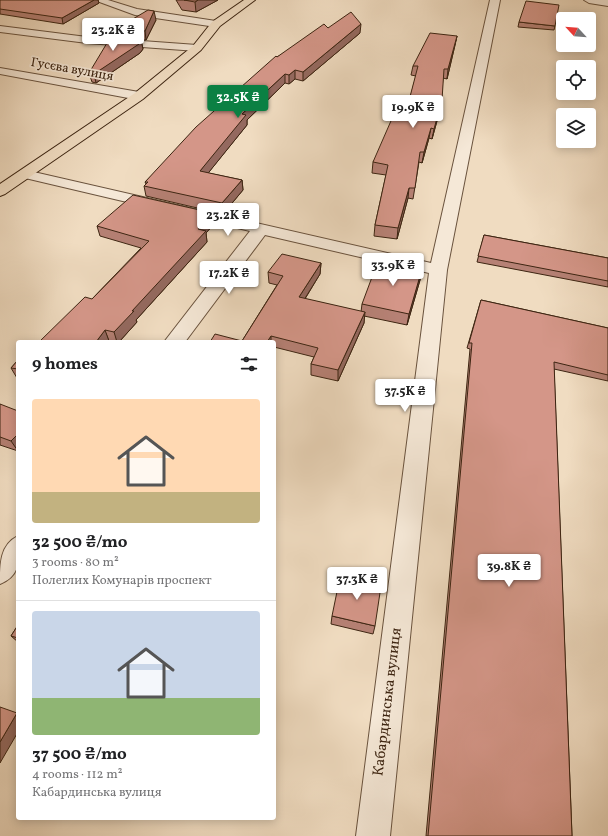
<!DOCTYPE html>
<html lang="en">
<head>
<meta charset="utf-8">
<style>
  :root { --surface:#fff; --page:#f6f6f6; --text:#202124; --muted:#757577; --line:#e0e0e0; --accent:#0b8043 }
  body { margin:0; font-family:Vollkorn,serif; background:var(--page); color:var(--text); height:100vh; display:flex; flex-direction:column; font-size:15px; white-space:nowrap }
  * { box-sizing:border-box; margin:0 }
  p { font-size:13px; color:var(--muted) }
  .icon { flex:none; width:22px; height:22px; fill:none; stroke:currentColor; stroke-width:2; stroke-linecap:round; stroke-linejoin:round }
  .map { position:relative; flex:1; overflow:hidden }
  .drawer { position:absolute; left:16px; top:340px; width:260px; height:480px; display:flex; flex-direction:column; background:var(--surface); border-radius:4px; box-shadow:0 2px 10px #0003 }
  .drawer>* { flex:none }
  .needle { width:26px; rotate:296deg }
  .controls { position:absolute; left:556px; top:12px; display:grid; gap:8px }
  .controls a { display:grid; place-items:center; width:40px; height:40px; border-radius:4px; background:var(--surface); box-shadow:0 2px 10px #0003; font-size:20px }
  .price { position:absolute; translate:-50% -34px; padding:0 9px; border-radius:4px; background:#fff; color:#222; font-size:13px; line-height:26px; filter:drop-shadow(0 1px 2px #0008) }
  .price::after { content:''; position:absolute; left:50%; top:24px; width:12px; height:9px; margin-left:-6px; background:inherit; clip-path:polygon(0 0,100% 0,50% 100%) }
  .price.selected { background:var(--accent); color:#fff }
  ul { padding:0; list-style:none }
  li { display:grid; align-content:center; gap:8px; height:212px; padding:0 16px }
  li+li { border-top:1px solid var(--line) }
  li span { display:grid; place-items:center; height:124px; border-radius:4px; color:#555 }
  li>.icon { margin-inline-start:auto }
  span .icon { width:72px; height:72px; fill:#fffc; stroke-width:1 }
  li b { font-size:17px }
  h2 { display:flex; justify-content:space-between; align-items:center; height:48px; padding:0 16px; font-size:17px }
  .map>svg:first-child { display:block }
</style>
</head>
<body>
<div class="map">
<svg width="608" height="836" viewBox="0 0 608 836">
  <rect width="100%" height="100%" fill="#f0dcc1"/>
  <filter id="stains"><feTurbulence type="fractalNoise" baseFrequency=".005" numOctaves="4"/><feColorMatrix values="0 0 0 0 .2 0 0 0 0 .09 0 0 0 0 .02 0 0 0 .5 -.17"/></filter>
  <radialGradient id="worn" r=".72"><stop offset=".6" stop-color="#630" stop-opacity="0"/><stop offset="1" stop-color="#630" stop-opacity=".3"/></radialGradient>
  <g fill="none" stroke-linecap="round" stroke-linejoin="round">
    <!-- street casing -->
    <g stroke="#6a533e" stroke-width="2">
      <path id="street" d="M94,0h14l29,9 79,12 5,3 -5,3 -81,-12z
        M490,0h10l-53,270 -57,566h-34l73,-563 -164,-38 -80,107h-21l86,-111 -225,-53 -5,-1 -2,-3 2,-3 5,-1 406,93z
        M584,0h24v6l-19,-3z
        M0,26l87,11 110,8 5,3 -5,3 -110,-8 -87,-11z
        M0,68l139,24 6,4 -6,4 -139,-26z
        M18,536c0,21 5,39 -18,48 0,-21 0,-39 18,-48z"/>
    </g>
    <!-- primary casing -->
    <g stroke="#3d2512" stroke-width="2">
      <path id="primary" d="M244,0h11l-35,26 -19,24 -58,49 -138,95 -5,2v-12l135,-91 58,-47 19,-24z"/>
    </g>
    <!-- street -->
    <use href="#street" fill="#f5e8d7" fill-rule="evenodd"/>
    <!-- primary -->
    <use href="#primary" fill="#f0dcc1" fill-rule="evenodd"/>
  </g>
  <!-- wall -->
  <path fill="#b68175" stroke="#3d2512" d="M0,0h98l1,3 -36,21 -63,-10z
    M176,0h42l-22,12 -14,-2z
    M156,20l-10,20 -28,-2 -2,-9z
    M519,22l36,4 -1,4 -36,-3z
    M328,28l32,5 -57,48 -8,-2 -6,5 -4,-1 -38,37v5l-39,48 34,7 1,10 -20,24 -77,-18 -2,-10 2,-2 -1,-2 132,-125z
    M457,36l-2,9 -8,34 -4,-1 -3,32 -8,29 -3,-1 -7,25 -3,-1 -6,37 -5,-1 -11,41 -23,-3 1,-11 11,-50 -14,-2 1,-11 32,-46 11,-40 -5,-1 2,-9z
    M141,40l2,9 -3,4 -44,30 -4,-1 -3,-9z
    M213,213l1,11 -8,9 1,9 -71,78 1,2 -18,20h-6l-4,-1 -17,-42 49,-51 -41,-12 -3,-10z
    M484,235l124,23v29l-131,-25z
    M321,263l-1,11 -15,25 56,13 1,-8 60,-35 -2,11 -13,45 -43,-9v7l-26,58 -27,-6v-11l3,-7 -40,-10v-5h-64l32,-1 35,-56 -8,-2 -1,-11z
    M481,300l127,28v53l-54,-12 18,467h-146l44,-487 -3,-1z
    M18,360v19l-1,-1 -6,-10z
    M0,404l18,47 -18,-6z
    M332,616l43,10 -2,8 -42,-10z
    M18,625v17l-7,-6z"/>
  <!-- shaded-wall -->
  <path fill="#94695f" stroke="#3d2512" d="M94,0h4l1,3 -36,21 -1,-6z
    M198,0h20l-22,12 -1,-10z
    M154,11l2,9 -10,20 -1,-9z
    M361,24l-1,9 -57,48v-9z
    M457,36l-2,9 -8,34 1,-10z
    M141,40l2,9 -3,4 -44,30 -2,-9z
    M295,70v9l-6,5v-9z
    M285,74v9l-38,37v5l-46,57 -1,-11 42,-57z
    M442,100l-2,10 -8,29 2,-10z
    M431,128l-2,10 -7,25 2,-11z
    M242,180l1,10 -20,24 -1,-11z
    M409,188l-1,10 -11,41 1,-11z
    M213,213l1,11 -8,9 1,9 -71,78 1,2 -18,20h-2l-3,-10 84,-103z
    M321,263l-1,11 -21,34v-11z
    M422,269l-2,11 -13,45 2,-11z
    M365,312l-1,11 -26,58v-11z
    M105,330l4,11 -1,1h-12z
    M271,336v6h-4z
    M18,434v17l-7,-10z
    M17,713l1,1v18l-18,31v-21z"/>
  <!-- building -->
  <path fill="#d49688" stroke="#3d2512" d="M0,0h94l-32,18 -62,-9z
    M184,0h14l-3,2z
    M526,1l33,4 -4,21 -36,-4z
    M148,10l6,1 -9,20 -29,-2z
    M351,12l10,12 -58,48 -8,-2 -6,5 -4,-1 -43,40 4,1 -46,56 42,9 -20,23 -78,-17 4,-4h-3l51,-55 80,-71 1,1 47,-33 4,4z
    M430,33l27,3 -9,33h-4l-2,31 -8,29 -3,-1 -7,24h-4l-5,36h-6l-11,40 -23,-3 13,-60 -15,-3 21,-48 11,2 13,-50h-5z
    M110,38l31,2 -2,4 -45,30 -5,-1z
    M133,195l80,18 -15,16 8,2 -74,80h2l-20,21 -9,-2 -9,12h-57l46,-45 7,2 57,-58 -52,-15z
    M484,235l124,23v23l-130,-25z
    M282,254l39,9 -22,34 66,15 -27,58 -27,-6 7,-16 -47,-12 -4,6h-57l5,-8 27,7 41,-65 -15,-4z
    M378,261l44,8 -13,45 -47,-10z
    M481,300l127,28v47l-54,-13 18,474h-144l44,-493h-3z
    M18,360v9l-7,-1z
    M0,404l18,7v23l-7,7 -11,-4z
    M340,577l41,9 -6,40 -43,-10z
    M18,625v13l-7,-2z
    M0,707l17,6 -17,29z"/>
  <g text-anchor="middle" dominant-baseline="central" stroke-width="3.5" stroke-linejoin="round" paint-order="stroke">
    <!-- far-street labels -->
    <g font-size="13" fill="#3d2512" stroke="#f5e8d7">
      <text transform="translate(72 70) rotate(10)">Гусєва вулиця</text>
    </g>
    <!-- street labels -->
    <g font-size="15" fill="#3d2512" stroke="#f5e8d7">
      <text transform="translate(388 702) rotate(-83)">Кабардинська вулиця</text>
    </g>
  </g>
  <rect width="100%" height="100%" filter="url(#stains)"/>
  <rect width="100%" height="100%" fill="url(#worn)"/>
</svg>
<div class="controls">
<a><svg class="needle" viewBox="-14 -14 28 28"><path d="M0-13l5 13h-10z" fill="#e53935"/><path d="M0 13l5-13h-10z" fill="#757577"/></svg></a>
<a><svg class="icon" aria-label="locate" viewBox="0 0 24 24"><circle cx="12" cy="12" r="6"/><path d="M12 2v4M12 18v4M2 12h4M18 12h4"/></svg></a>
<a><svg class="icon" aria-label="layers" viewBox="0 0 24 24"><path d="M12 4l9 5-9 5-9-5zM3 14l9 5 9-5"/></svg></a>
</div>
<b class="price" style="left:113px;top:52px">23.2K ₴</b>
<b class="price selected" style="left:238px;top:119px">32.5K ₴</b>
<b class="price" style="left:413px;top:129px">19.9K ₴</b>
<b class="price" style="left:228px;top:237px">23.2K ₴</b>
<b class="price" style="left:393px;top:287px">33.9K ₴</b>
<b class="price" style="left:229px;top:295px">17.2K ₴</b>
<b class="price" style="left:405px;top:413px">37.5K ₴</b>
<b class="price" style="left:509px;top:588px">39.8K ₴</b>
<b class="price" style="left:357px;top:601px">37.3K ₴</b>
<section class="drawer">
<h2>9 homes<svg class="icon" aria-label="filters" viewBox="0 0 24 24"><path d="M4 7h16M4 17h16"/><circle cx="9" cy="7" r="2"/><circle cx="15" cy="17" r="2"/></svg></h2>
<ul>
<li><span style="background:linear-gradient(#ffd9b3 75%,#c2b280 0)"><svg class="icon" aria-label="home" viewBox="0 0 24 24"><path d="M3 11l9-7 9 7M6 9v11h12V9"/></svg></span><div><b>32 500 ₴/mo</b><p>3 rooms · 80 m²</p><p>Полеглих Комунарів проспект</p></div></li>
<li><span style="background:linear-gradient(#c9d6e8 70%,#8fb573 0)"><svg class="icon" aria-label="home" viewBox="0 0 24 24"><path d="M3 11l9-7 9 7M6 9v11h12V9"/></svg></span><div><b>37 500 ₴/mo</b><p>4 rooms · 112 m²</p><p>Кабардинська вулиця</p></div></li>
</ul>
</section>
</div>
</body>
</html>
